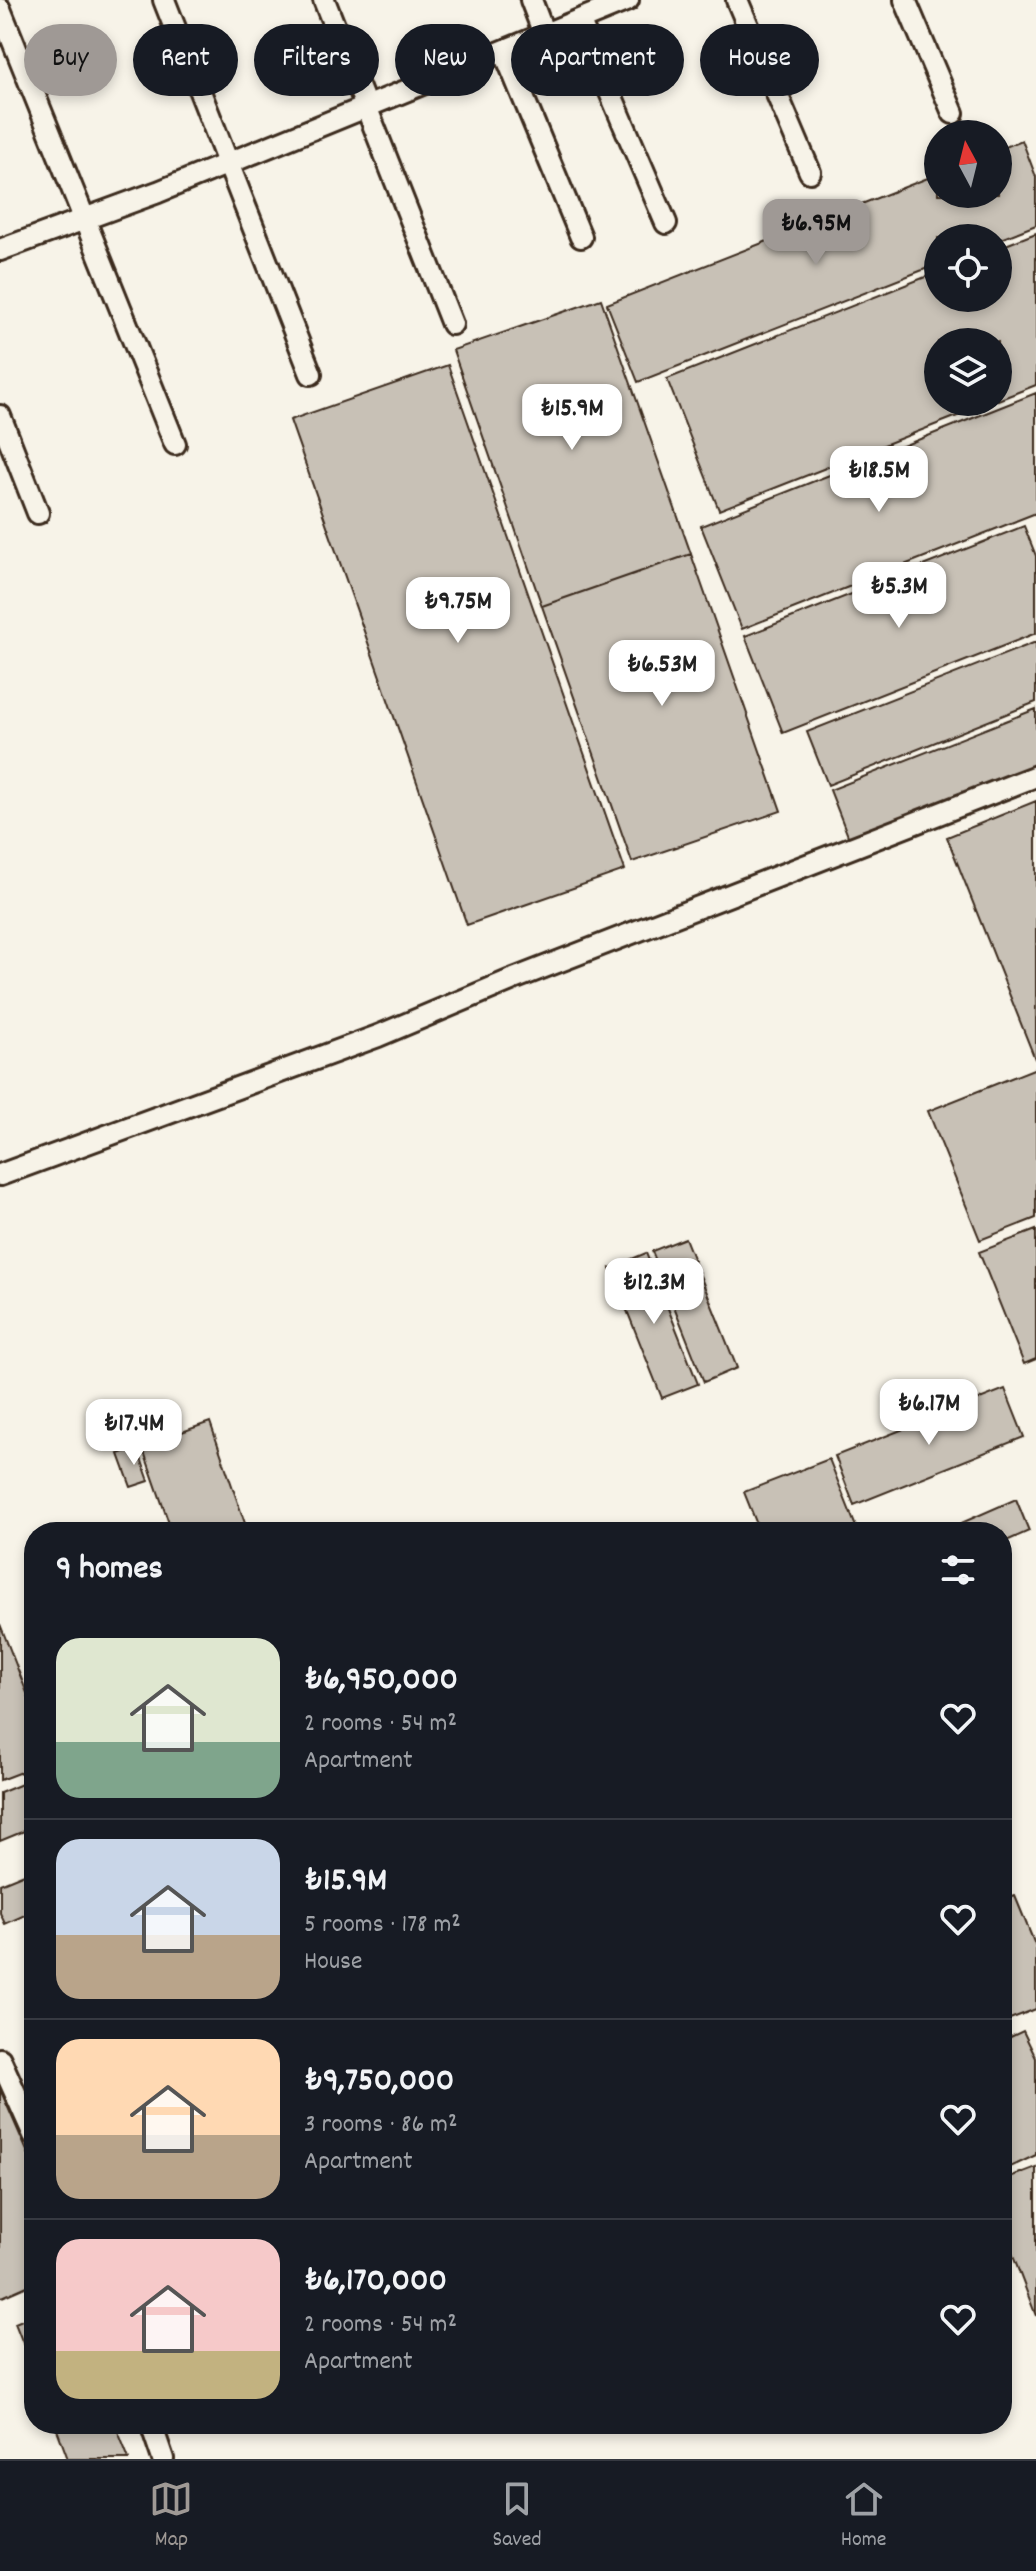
<!DOCTYPE html>
<html lang="en">
<head>
<meta charset="utf-8">
<style>
  :root { --surface:#171b24; --page:#20242c; --text:#f1f3f6; --muted:#9ea1a6; --line:#363941; --accent:#9f9995 }
  body { margin:0; font-family:Dekko,sans-serif; background:var(--page); color:var(--text); height:100vh; display:flex; flex-direction:column; font-size:30px; white-space:nowrap }
  * { box-sizing:border-box; margin:0 }
  p { font-size:26px; color:var(--muted) }
  .icon { flex:none; width:44px; height:44px; fill:none; stroke:currentColor; stroke-width:2; stroke-linecap:round; stroke-linejoin:round }
  .map { position:relative; flex:1; overflow:hidden }
  .side { position:absolute; left:24px; top:1522px; width:988px; height:912px; display:flex; flex-direction:column; background:var(--surface); border-radius:32px; box-shadow:0 4px 12px #0003 }
  .side>* { flex:none }
  .guide { position:absolute; left:24px; top:24px; width:988px; height:72px; display:flex; gap:16px }
  .needle { width:52px; rotate:353deg }
  .controls { position:absolute; left:924px; top:120px; display:grid; gap:16px }
  .controls a { display:grid; place-items:center; width:88px; height:88px; border-radius:50%; background:var(--surface); box-shadow:0 4px 12px #0003; font-size:40px }
  .price { position:absolute; translate:-50% -68px; padding:0 18px; border-radius:16px; background:#fff; color:#222; font-size:26px; line-height:52px; filter:drop-shadow(0 2px 4px #0008) }
  .price::after { content:''; position:absolute; left:50%; top:48px; width:24px; height:18px; margin-left:-12px; background:inherit; clip-path:polygon(0 0,100% 0,50% 100%) }
  .price.current { background:var(--accent); color:#111 }
  ul { padding:0; list-style:none }
  li { display:flex; align-items:center; gap:24px; height:200px; padding:0 32px }
  li+li { border-top:2px solid var(--line) }
  li span { display:grid; place-items:center; flex:none; width:224px; height:160px; border-radius:24px; color:#555 }
  li>.icon { margin-inline-start:auto }
  span .icon { width:96px; height:96px; fill:#fffc; stroke-width:1 }
  li b { font-size:34px }
  h2 { display:flex; justify-content:space-between; align-items:center; height:96px; padding:0 32px; font-size:34px }
  .chip { padding:0 28px; border-radius:36px; background:var(--surface); box-shadow:0 4px 12px #0003; font-size:28px; line-height:72px }
  .chip.current { background:var(--accent); color:#111 }
  .tab-bar { display:flex; justify-content:space-around; align-items:center; height:112px; border-top:2px solid var(--line); background:var(--surface); font-size:22px; color:var(--muted) }
  .tab-bar a { display:grid; justify-items:center; gap:4px }
  .tab-bar .current { color:var(--accent) }
  .map>svg:first-child { display:block }
</style>
</head>
<body>
<div class="map">
<svg width="1036" height="2459" viewBox="0 0 1036 2459">
  <rect width="100%" height="100%" fill="#f7f3e8"/>
  <filter id="ink" filterUnits="userSpaceOnUse"><feTurbulence type="fractalNoise" baseFrequency=".0125" numOctaves="2"/><feDisplacementMap in="SourceGraphic" scale="16" xChannelSelector="R" yChannelSelector="G"/><feConvolveMatrix kernelMatrix="1 2 1 2 8 2 1 2 1" color-interpolation-filters="sRGB"/></filter>
  <g filter="url(#ink)">
    <!-- building -->
    <path fill="#c8c1b6" stroke="#3b2a1e" stroke-width="2" d="M1022,140l14,37v48l-38,15 -60,-2v26l-300,118 -31,-78 331,-130v20h60v-44z
      M1036,233v152l-38,15v-58h-60v60h55l-274,108 -52,-131 271,-107v26h60v-50z
      M601,299l90,255 -149,52 -89,-256z
      M448,365l177,505 -158,55 -177,-505z
      M1036,393v120l-294,116 -41,-103z
      M1024,526l12,30v77l-253,100 -38,-97z
      M691,554l90,257 -149,51 -90,-256z
      M1036,642v60l-208,83 -21,-53z
      M1036,709v59l-186,73 -20,-51z
      M1036,801v258h-1l-88,-222z
      M1036,1068v150l-56,22 -52,-129z
      M1036,1230v129l-12,5 -45,-112z
      M685,1238l52,130 -33,14 -52,-131z
      M646,1253l52,131 -36,14 -52,-130z
      M1005,1389l19,48 -170,68 -19,-49z
      M210,1422l38,110h-76l-30,-86z
      M137,1447l12,34 -18,6 -12,-33z
      M829,1459l29,73h-98l-16,-40z
      M1016,1499l13,32 -27,12v-11h-61z
      M0,1624l34,87v56l-34,13z
      M34,1779v48l-34,14v-48z
      M34,1870v41l-29,13 -5,-11v-29z
      M1015,1896l21,51v62l-34,13v-121z
      M1023,2031l13,27v97l-34,16v-130z
      M0,2089l34,78v116l-34,15z
      M1036,2167v149l-34,-89v-47z
      M34,2315v56l-19,-48z
      M55,2424h60l14,35h-61z"/>
    <g fill="none" stroke-linecap="round" stroke-linejoin="round">
      <!-- street casing -->
      <g stroke="#3b2a1e" stroke-width="26">
        <path id="street" d="M164,0l147,374
          M324,0l128,324
          M531,0l13,34
          M737,0l73,172
          M905,0l48,113
          M0,9l175,435
          M579,20l87,203
          M504,51l77,186
          M0,250l158,-58 470,-192
          M0,416l38,97
          M0,1175l378,-139 133,-56 525,-204
          M0,2059l34,76
          M151,2424l12,35"/>
      </g>
      <!-- street -->
      <use href="#street" stroke="#f7f3e8" stroke-width="20"/>
    </g>
  </g>
</svg>
<div class="controls">
<a><svg class="needle" viewBox="-14 -14 28 28"><path d="M0-13l5 13h-10z" fill="#e53935"/><path d="M0 13l5-13h-10z" fill="#9ea1a6"/></svg></a>
<a><svg class="icon" aria-label="locate" viewBox="0 0 24 24"><circle cx="12" cy="12" r="6"/><path d="M12 2v4M12 18v4M2 12h4M18 12h4"/></svg></a>
<a><svg class="icon" aria-label="layers" viewBox="0 0 24 24"><path d="M12 4l9 5-9 5-9-5zM3 14l9 5 9-5"/></svg></a>
</div>
<b class="price current" style="left:816px;top:267px">₺6.95M</b>
<b class="price" style="left:572px;top:452px">₺15.9M</b>
<b class="price" style="left:879px;top:514px">₺18.5M</b>
<b class="price" style="left:899px;top:630px">₺5.3M</b>
<b class="price" style="left:458px;top:645px">₺9.75M</b>
<b class="price" style="left:662px;top:708px">₺6.53M</b>
<b class="price" style="left:654px;top:1326px">₺12.3M</b>
<b class="price" style="left:929px;top:1447px">₺6.17M</b>
<b class="price" style="left:134px;top:1467px">₺17.4M</b>
<div class="guide">
<a class="chip current">Buy</a>
<a class="chip">Rent</a>
<a class="chip">Filters</a>
<a class="chip">New</a>
<a class="chip">Apartment</a>
<a class="chip">House</a>
</div>
<section class="side">
<h2>9 homes<svg class="icon" aria-label="filters" viewBox="0 0 24 24"><path d="M4 7h16M4 17h16"/><circle cx="9" cy="7" r="2"/><circle cx="15" cy="17" r="2"/></svg></h2>
<ul>
<li><span style="background:linear-gradient(#dfe7d0 65%,#7fa58c 0)"><svg class="icon" aria-label="home" viewBox="0 0 24 24"><path d="M3 11l9-7 9 7M6 9v11h12V9"/></svg></span><div><b>₺6,950,000</b><p>2 rooms · 54 m²</p><p>Apartment</p></div><svg class="icon" aria-label="heart" viewBox="0 0 24 24"><path d="M12 20l-8-8c-3-5 5-10 8-4 3-6 11-1 8 4z"/></svg></li>
<li><span style="background:linear-gradient(#c9d6e8 60%,#b9a48a 0)"><svg class="icon" aria-label="home" viewBox="0 0 24 24"><path d="M3 11l9-7 9 7M6 9v11h12V9"/></svg></span><div><b>₺15.9M</b><p>5 rooms · 178 m²</p><p>House</p></div><svg class="icon" aria-label="heart" viewBox="0 0 24 24"><path d="M12 20l-8-8c-3-5 5-10 8-4 3-6 11-1 8 4z"/></svg></li>
<li><span style="background:linear-gradient(#ffd9b3 60%,#b9a48a 0)"><svg class="icon" aria-label="home" viewBox="0 0 24 24"><path d="M3 11l9-7 9 7M6 9v11h12V9"/></svg></span><div><b>₺9,750,000</b><p>3 rooms · 86 m²</p><p>Apartment</p></div><svg class="icon" aria-label="heart" viewBox="0 0 24 24"><path d="M12 20l-8-8c-3-5 5-10 8-4 3-6 11-1 8 4z"/></svg></li>
<li><span style="background:linear-gradient(#f6c9c9 70%,#c2b280 0)"><svg class="icon" aria-label="home" viewBox="0 0 24 24"><path d="M3 11l9-7 9 7M6 9v11h12V9"/></svg></span><div><b>₺6,170,000</b><p>2 rooms · 54 m²</p><p>Apartment</p></div><svg class="icon" aria-label="heart" viewBox="0 0 24 24"><path d="M12 20l-8-8c-3-5 5-10 8-4 3-6 11-1 8 4z"/></svg></li>
</ul>
</section>
</div>
<nav class="tab-bar">
<a class="current"><svg class="icon" aria-label="map" viewBox="0 0 24 24"><path d="M3 6l6-2 6 2 6-2v14l-6 2-6-2-6 2zM9 4v14M15 6v14"/></svg>Map</a>
<a><svg class="icon" aria-label="saved" viewBox="0 0 24 24"><path d="M7 4h10v16l-5-4-5 4z"/></svg>Saved</a>
<a><svg class="icon" aria-label="home" viewBox="0 0 24 24"><path d="M3 11l9-7 9 7M6 9v11h12V9"/></svg>Home</a>
</nav>
</body>
</html>
